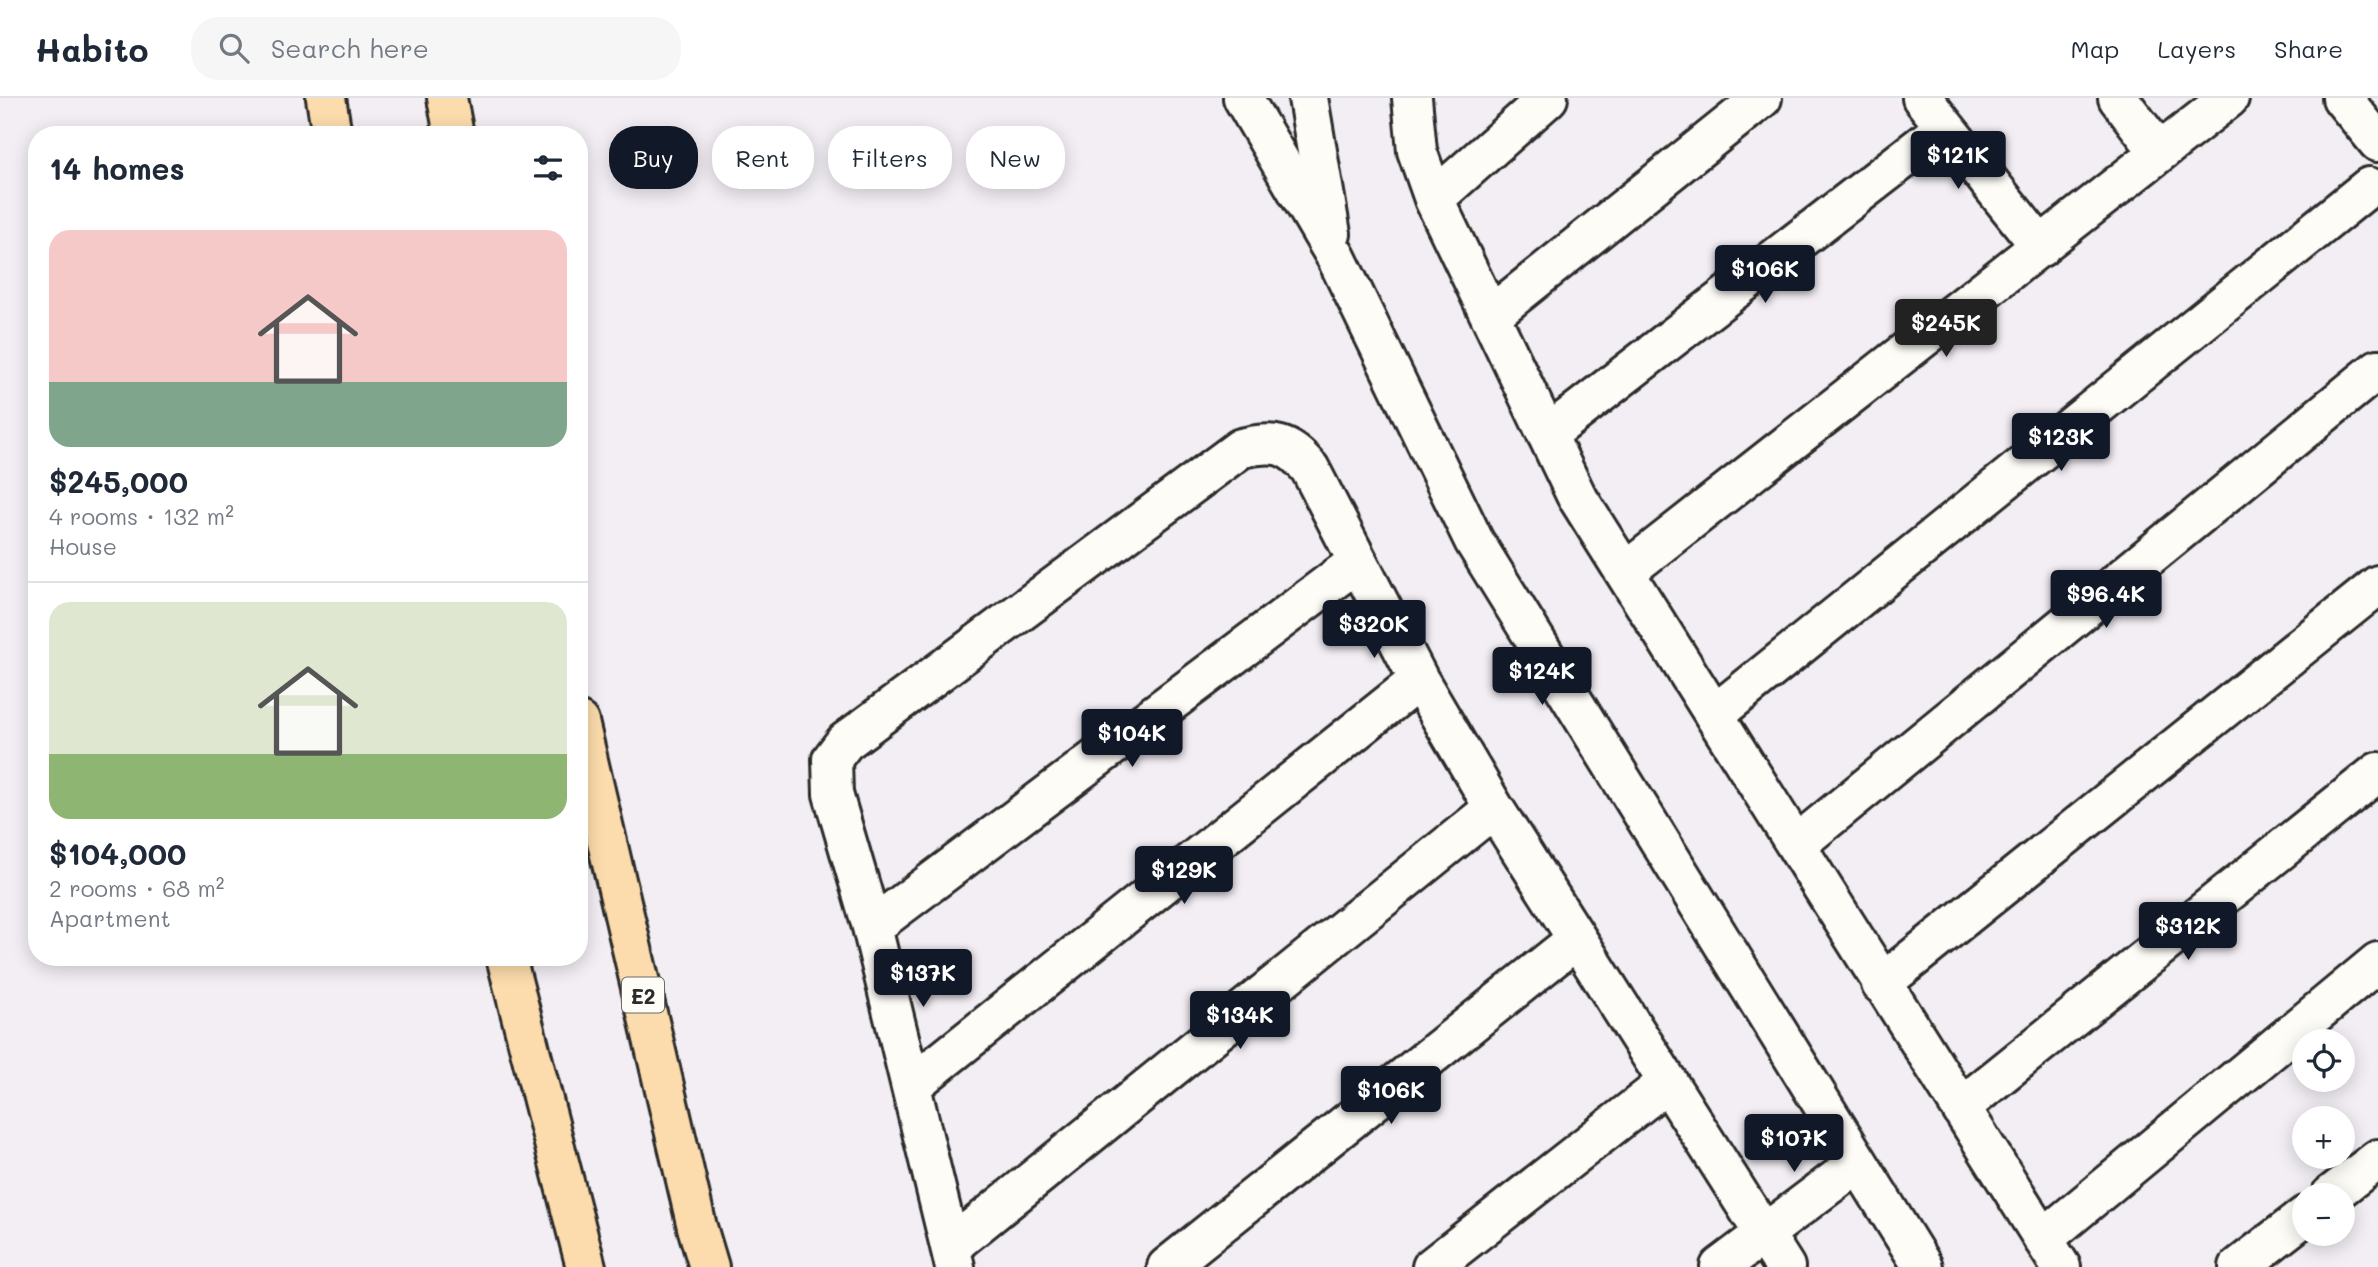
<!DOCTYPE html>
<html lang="en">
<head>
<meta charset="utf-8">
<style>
  :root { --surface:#fff; --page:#f6f6f7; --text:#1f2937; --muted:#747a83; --line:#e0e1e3; --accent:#111827 }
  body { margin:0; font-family:Mali,sans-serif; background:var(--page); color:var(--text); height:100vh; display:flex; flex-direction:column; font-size:26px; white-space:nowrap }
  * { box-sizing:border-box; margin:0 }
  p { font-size:23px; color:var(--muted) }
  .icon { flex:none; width:38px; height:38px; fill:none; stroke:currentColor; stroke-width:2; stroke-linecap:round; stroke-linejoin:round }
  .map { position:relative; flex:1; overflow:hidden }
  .drawer { position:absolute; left:28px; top:28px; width:560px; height:840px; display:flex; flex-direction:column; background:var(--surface); border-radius:28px; box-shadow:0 4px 18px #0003 }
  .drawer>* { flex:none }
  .hud { position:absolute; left:609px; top:28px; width:665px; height:63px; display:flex; gap:14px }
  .tools { position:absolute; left:2292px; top:931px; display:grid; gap:14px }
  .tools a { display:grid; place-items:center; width:63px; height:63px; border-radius:50%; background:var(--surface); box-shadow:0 4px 18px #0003; font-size:35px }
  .price { position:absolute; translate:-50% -60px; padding:0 16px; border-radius:7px; background:var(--accent); color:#fff; font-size:23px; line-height:46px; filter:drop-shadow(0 2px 4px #0008) }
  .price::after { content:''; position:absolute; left:50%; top:42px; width:21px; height:16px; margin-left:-10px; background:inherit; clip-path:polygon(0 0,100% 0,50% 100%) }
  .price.current { background:#222; color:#fff }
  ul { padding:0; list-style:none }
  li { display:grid; align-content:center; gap:14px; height:371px; padding:0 21px }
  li+li { border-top:2px solid var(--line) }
  li span { display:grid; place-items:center; height:217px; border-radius:21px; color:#555 }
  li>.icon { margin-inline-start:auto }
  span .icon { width:126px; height:126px; fill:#fffc; stroke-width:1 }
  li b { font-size:30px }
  h2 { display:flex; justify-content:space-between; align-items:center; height:84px; padding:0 21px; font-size:30px }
  .pill { padding:0 24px; border-radius:28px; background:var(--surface); box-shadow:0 4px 18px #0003; font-size:24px; line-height:63px }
  .pill.current { background:var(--accent); color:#fff }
  header { display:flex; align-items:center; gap:42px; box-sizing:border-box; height:98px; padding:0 35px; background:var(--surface); border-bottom:2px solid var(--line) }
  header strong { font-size:33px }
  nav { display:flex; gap:38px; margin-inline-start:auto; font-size:24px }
  .search { width:490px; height:63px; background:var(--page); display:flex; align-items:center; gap:18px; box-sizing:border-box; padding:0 24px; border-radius:28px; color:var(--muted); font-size:26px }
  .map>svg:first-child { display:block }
</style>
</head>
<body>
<header>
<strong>Habito</strong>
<div class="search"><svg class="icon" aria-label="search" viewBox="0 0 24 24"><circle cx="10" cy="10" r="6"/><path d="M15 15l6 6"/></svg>Search here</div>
<nav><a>Map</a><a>Layers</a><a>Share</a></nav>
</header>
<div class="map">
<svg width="2378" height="1169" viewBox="0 0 2378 1169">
  <rect width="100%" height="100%" fill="#f2eef4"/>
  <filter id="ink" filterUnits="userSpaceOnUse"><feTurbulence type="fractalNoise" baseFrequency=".0143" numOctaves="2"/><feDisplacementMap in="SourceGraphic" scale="14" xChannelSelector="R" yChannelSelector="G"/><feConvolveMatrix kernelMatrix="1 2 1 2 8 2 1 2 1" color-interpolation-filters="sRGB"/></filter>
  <g filter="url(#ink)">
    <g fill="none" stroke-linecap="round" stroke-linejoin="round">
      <!-- minor casing -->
      <g stroke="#2b2b2b" stroke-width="44">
        <path id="minor" d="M1243,0l93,159 138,284 449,726
          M1308,0l23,136
          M1412,0l5,53 17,48 142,296 485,772
          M1922,0l119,149
          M2118,0l41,54
          M2342,0l36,44
          M1434,101l114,-101
          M1490,218l272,-218
          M1547,337l398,-308
          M1625,474l604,-474
          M1715,616l654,-527
          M1796,747l582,-476
          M872,829l484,-364
          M1881,886l497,-399
          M912,987l507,-405
          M1961,1009l417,-335
          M2331,1097l47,-36
          M2043,1141l335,-277
          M950,1149l544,-439
          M955,1169l-83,-340 -39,-133 -1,-35 13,-17 396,-294c33,-7 47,-6 69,21l109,211 75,128 291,459
          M1167,1169l410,-328
          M1432,1169l236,-185
          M1720,1169l138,-104
          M2239,1169l66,-51"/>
      </g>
      <!-- highway casing -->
      <g stroke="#2b2b2b" stroke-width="44">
        <path id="highway" d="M326,0l6,37
          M447,0l7,37
          M579,624l118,505 12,40
          M506,859l80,310"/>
      </g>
      <!-- minor -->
      <use href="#minor" stroke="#fdfcf7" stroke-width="38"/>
      <!-- highway -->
      <use href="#highway" stroke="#fcdcac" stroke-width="38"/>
    </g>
  </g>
  <g text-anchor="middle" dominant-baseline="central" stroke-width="7" stroke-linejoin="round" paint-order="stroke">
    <!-- shield labels -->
    <rect fill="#fdfcf7" stroke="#6a6a68" stroke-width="2" x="622" y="879.5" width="42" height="35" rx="5"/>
    <g font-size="21" font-weight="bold" fill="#2b2b2b">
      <text x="643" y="897">E2</text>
    </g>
  </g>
</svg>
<div class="tools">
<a><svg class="icon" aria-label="locate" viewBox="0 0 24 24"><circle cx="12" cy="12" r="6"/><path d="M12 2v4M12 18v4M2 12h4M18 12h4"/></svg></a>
<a>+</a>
<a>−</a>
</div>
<b class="price" style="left:1958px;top:93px">$121K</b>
<b class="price" style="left:1765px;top:207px">$106K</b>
<b class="price current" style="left:1946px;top:261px">$245K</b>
<b class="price" style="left:2061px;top:375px">$123K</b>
<b class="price" style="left:2106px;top:532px">$96.4K</b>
<b class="price" style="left:1374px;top:562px">$320K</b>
<b class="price" style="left:1542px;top:609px">$124K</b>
<b class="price" style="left:1132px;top:671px">$104K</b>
<b class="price" style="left:1184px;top:808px">$129K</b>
<b class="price" style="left:2188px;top:864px">$312K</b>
<b class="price" style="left:923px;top:911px">$137K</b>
<b class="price" style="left:1240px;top:953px">$134K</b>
<b class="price" style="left:1391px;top:1028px">$106K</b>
<b class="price" style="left:1794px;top:1076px">$107K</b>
<div class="hud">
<a class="pill current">Buy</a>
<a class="pill">Rent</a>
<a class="pill">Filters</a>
<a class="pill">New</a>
</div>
<section class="drawer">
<h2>14 homes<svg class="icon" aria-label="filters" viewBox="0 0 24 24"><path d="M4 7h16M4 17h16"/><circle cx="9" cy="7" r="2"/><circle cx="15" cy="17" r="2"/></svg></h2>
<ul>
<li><span style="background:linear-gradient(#f6c9c9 70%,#7fa58c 0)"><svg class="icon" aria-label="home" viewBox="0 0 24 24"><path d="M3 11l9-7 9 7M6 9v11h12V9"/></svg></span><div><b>$245,000</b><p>4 rooms · 132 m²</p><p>House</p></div></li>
<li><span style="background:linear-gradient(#dfe7d0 70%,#8fb573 0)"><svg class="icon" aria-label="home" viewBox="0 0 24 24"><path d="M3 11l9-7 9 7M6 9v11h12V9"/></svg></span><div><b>$104,000</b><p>2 rooms · 68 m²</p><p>Apartment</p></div></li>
</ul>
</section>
</div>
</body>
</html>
